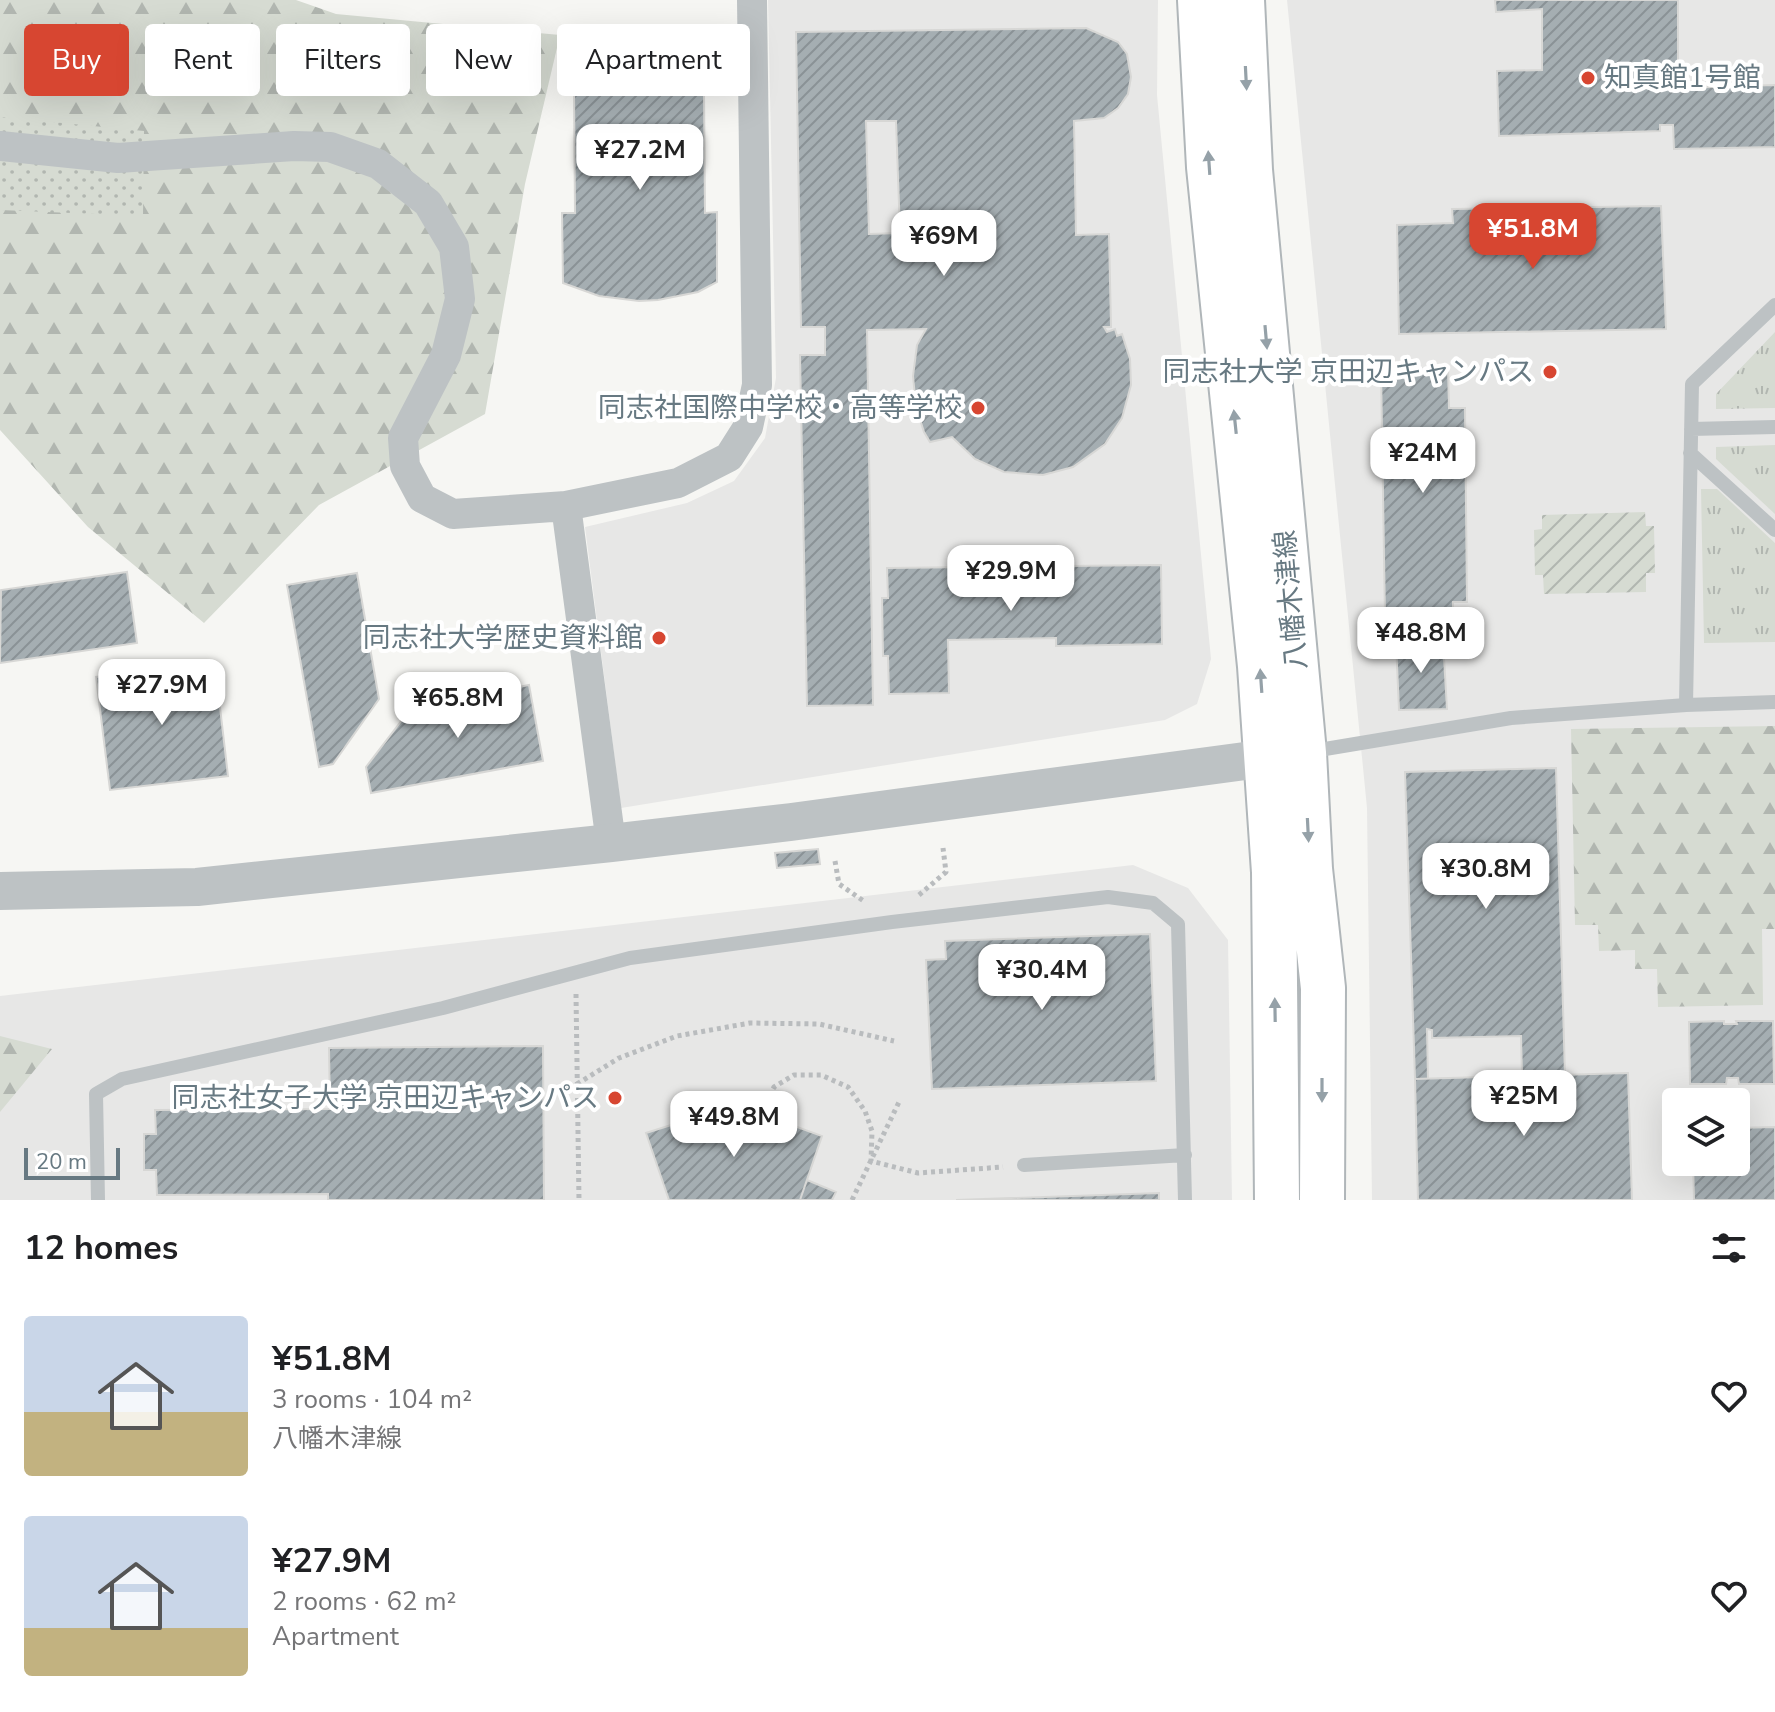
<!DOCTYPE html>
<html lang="en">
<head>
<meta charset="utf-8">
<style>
  :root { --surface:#fff; --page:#f6f6f6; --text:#202124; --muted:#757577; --accent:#d74631 }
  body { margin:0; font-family:"Nunito Sans","Noto Sans JP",sans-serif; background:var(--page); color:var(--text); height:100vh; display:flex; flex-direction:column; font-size:30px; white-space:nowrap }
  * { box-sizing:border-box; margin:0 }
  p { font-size:26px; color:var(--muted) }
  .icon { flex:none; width:44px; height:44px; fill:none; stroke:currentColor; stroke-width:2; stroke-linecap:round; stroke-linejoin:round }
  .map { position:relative; height:1200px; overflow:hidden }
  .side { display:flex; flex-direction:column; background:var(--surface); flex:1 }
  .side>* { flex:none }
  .hud { position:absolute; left:24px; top:24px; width:800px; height:72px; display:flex; gap:16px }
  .controls { position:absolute; left:1662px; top:1088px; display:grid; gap:16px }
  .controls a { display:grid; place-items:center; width:88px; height:88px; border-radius:8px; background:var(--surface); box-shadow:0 8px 32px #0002; font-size:40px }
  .scale { position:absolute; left:24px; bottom:20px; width:96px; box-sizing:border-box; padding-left:8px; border:4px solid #677982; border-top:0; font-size:22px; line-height:28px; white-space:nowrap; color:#677982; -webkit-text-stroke:6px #fff; paint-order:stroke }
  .price { position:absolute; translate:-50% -68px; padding:0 18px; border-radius:16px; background:#fff; color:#222; font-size:26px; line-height:52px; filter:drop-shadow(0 2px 4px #0008) }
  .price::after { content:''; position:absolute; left:50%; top:48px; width:24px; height:18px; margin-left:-12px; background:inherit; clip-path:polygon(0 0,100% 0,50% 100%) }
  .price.active { background:var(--accent); color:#fff }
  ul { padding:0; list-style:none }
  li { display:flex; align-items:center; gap:24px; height:200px; padding:0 24px }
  li span { display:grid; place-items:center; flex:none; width:224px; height:160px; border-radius:8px; color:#555 }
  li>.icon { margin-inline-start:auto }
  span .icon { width:96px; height:96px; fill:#fffc; stroke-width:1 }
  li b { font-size:34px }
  h2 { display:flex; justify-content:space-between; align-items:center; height:96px; padding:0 24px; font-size:34px }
  .pill { padding:0 28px; border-radius:8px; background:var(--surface); box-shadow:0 8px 32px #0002; font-size:28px; line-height:72px }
  .pill.active { background:var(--accent); color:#fff }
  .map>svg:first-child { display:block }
</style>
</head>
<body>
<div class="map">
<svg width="1775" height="1200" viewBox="0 0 1775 1200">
  <defs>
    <pattern id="grass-tufts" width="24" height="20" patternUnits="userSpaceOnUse" patternTransform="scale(2)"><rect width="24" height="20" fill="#d6dbd2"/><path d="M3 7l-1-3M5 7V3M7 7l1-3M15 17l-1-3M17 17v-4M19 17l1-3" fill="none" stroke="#b1b6b0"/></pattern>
    <pattern id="forest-firs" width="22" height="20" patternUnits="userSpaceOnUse" patternTransform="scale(2)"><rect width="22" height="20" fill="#d6dbd2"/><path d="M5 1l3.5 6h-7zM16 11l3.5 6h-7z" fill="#b1b6b0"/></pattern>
    <pattern id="park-dots" width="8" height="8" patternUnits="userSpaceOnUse" patternTransform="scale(2)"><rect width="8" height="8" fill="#d6dbd2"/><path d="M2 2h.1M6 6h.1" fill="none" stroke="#b1b6b0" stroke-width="1.8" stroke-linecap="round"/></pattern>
    <pattern id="garden-furrows" width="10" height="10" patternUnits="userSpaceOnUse" patternTransform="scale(2)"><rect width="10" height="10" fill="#d6dbd2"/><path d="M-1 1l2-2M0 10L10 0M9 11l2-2" fill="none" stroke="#b1b6b0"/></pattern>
    <pattern id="building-hatch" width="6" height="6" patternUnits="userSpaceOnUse" patternTransform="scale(2)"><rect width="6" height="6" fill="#a5aeb2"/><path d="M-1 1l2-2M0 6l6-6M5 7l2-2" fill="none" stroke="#8a9296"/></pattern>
  </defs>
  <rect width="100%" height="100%" fill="#f6f6f3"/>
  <!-- built -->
  <path fill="#e7e7e6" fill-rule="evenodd" d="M768,0h390l-1,95 54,564 -14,45 -32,16 -544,88 -36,-281 102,-24 47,-22 31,-43 11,-60z
    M1287,0h488v1200h-403l-5,-392zM1676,1102h60v60h-60z
    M1133,865l55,23 40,52 4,260h-1232v-204z"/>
  <!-- grass -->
  <path fill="url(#grass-tufts)" d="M1775,332v76l-59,1v-15z
    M1775,445v69l-59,-55v-12z
    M1701,489h16l58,54v99l-71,1z"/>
  <!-- forest -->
  <path fill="url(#forest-firs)" d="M0,0h296l40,14 224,21 -35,149 -40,230 -166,91 -115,118 -116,-96 -88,-97z
    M1775,726v203h-13l1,76 -105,2 -1,-38h-22v-19l-36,1 -1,-26h-23l-4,-196z
    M0,1036l52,13 -52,63z"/>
  <!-- park -->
  <path fill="url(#park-dots)" d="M1,117l143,14 -1,85 -143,-6z"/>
  <!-- garden -->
  <path fill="url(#garden-furrows)" d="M1645,512l1,14h8l1,47h-9v19l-102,2 -1,-19h-8l-1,-45 8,-1v-14z"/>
  <!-- building -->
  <path fill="url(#building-hatch)" stroke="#d7d7d5" stroke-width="2" fill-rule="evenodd" d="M1495,0h183v88l97,-3v62l-101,2 -1,-24h-13v6l-161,5 -2,-65 45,-1v-61l-46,3z
    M1086,28l32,14 9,12 4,23 -3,17 -10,14 -14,10 -30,3 2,114 33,-1 2,93h-7l3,5 8,-3 2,7 5,-2 8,25 1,26 -9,33 -17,26 -32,23 -30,8 -39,-3 -29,-13 -23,-22 -22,5 -6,-10 -8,-25 -3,-31 4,-31 9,-16 -59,1 6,375 -66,1 -7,-351h25v-28h-24l-5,-295zM866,121h30l4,112 -31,1z
    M637,75l37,4 16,3 14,8 1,123 12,-1v70l-19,10 -40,8 -19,1 -40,-5 -36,-13 -1,-70h13l-1,-122 30,-13z
    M1661,206l5,123 -267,5 -2,-109 56,-2 -1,-14z
    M1448,368l1,40h16l2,194h-14v16h-68l-4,-249z
    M1161,565l1,79 -106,2v-8l-108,2 1,53 -60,1 -1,-38h-5l-1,-58h6l-1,-30z
    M127,572l10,71 -137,20 1,-73z
    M357,573l22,126 -46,65 -14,3 -32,-182z
    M1443,640l4,69 -48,1 -3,-68z
    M215,664l13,112 -118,14 -14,-113z
    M529,685l14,76 -172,32 -5,-26 46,-60z
    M1556,768l9,307 -43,1 -1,-40 -89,2v-8l-5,-1 1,50h-13l-10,-307z
    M818,849l2,15 -43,4 -2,-15z
    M1150,934l6,147 -224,8 -6,-129 20,-1 -1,-18z
    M1724,1021v3h13l-1,-3h37l1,63h-35l-1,-6h-11l-1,6h-36l-1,-62z
    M543,1046l1,154h-216v-6l-171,1 -1,-25h-12v-36h12l-1,-24 175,-1 -1,-61z
    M1628,1073l4,127h-214l-3,-121z
    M733,1114l45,6 44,16 -22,64h-131l-23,-67 44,-14z
    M1775,1127v73h-81l-1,-38h43v-34z
    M807,1180l29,12 -4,8h-32z
    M1159,1193v7h-203z"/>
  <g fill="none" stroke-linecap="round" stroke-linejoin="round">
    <!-- primary casing -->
    <g stroke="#b0b6b9" stroke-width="48">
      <path id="primary" d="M1200,0l9,167 51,499 14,206 3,328
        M1242,0l8,170 54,583 6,116 13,119 -1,212"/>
    </g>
    <!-- path -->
    <path stroke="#b9bcbe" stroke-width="5" stroke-dasharray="4 4" stroke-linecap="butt" d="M835,861l4,23 26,18
      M919,895l27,-23 -3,-24
      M576,994l3,206
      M577,1084l42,-26 58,-22 73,-13 69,1 75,17
      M762,1110l12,-23 20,-12h27l27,12 17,24 7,20 -1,30 47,12 85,-6
      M852,1200l47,-98"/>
    <!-- service -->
    <path stroke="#bdc2c4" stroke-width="14" d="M1691,429l84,-2
      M1690,453l85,77
      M1686,705l6,-321 83,-79
      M1307,752l204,-34 175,-13 89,-3
      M1024,1165l161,-10
      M98,1200l-2,-106 26,-15 321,-71 187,-50 262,-36 216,-25 45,6 25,21 7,276"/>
    <!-- minor -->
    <path stroke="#bdc2c4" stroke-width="30" d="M0,146l118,12 176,-12 36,1 48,17 50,39 26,44 6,52 -14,56 -43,83 2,28 17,32 31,16 113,-8 112,-23 51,-26 19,-30 9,-42 -5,-385
      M566,506l45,337"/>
    <!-- tertiary -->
    <path stroke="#bdc2c4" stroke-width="38" d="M0,891l197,-4 414,-44 180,-21 506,-68"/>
    <!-- primary -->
    <use href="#primary" stroke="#fff" stroke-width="44"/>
  </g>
  <!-- one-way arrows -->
  <defs><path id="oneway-solid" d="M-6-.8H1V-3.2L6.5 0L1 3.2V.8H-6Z" transform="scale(2)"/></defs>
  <g fill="#95a1a8">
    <use href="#oneway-solid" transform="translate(1246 78) rotate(87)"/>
    <use href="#oneway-solid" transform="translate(1209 163) rotate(-94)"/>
    <use href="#oneway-solid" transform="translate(1266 337) rotate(85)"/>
    <use href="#oneway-solid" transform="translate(1235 422) rotate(-96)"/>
    <use href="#oneway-solid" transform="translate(1261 681) rotate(-94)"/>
    <use href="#oneway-solid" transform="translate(1308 830) rotate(87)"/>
    <use href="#oneway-solid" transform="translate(1275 1010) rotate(-91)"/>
    <use href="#oneway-solid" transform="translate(1322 1090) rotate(90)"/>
  </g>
  <!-- markers -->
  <g fill="#d74631" stroke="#fff" stroke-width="3">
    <circle cx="1588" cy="78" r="8"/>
    <circle cx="1550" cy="372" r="8"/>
    <circle cx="978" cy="408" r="8"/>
    <circle cx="659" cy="638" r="8"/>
    <circle cx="615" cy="1098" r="8"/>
  </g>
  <g text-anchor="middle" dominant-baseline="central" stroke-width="8" stroke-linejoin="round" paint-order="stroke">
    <!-- poi labels -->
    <g font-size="28" fill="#677982" stroke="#fff" text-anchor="end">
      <text x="1604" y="78" text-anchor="start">知真館1号館</text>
      <text x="1534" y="372">同志社大学 京田辺キャンパス</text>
      <text x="962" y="408">同志社国際中学校・高等学校</text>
      <text x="643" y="638">同志社大学歴史資料館</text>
      <text x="599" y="1098">同志社女子大学 京田辺キャンパス</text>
    </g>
    <!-- street labels -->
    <g font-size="28" fill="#677982" stroke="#fff">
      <text transform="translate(1291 600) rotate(-95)">八幡木津線</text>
    </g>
  </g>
</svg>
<div class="controls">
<a><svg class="icon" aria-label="layers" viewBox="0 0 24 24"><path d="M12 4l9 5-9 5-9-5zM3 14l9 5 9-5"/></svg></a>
</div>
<div class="scale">20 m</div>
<b class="price" style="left:640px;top:192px">¥27.2M</b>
<b class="price active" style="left:1533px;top:271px">¥51.8M</b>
<b class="price" style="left:944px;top:278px">¥69M</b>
<b class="price" style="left:1423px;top:495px">¥24M</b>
<b class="price" style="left:1011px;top:613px">¥29.9M</b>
<b class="price" style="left:1421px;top:675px">¥48.8M</b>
<b class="price" style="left:162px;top:727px">¥27.9M</b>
<b class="price" style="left:458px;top:740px">¥65.8M</b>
<b class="price" style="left:1486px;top:911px">¥30.8M</b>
<b class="price" style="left:1042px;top:1012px">¥30.4M</b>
<b class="price" style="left:1524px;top:1138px">¥25M</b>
<b class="price" style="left:734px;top:1159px">¥49.8M</b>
<div class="hud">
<a class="pill active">Buy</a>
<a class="pill">Rent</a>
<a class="pill">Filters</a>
<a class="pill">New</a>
<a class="pill">Apartment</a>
</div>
</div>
<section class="side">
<h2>12 homes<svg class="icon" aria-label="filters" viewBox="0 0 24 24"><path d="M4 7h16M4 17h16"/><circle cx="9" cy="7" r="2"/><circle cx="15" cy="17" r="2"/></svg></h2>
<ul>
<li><span style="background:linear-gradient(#c9d6e8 60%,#c2b280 0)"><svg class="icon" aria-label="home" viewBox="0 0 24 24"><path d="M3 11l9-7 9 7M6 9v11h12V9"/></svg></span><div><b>¥51.8M</b><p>3 rooms · 104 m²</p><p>八幡木津線</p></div><svg class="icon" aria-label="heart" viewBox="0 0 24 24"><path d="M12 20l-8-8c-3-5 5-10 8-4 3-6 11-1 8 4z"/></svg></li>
<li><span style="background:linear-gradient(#c9d6e8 70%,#c2b280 0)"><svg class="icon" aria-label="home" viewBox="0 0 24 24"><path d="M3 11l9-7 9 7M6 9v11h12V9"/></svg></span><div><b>¥27.9M</b><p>2 rooms · 62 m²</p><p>Apartment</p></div><svg class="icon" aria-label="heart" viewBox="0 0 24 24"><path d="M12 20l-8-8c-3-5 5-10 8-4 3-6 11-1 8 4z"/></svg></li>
</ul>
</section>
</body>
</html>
